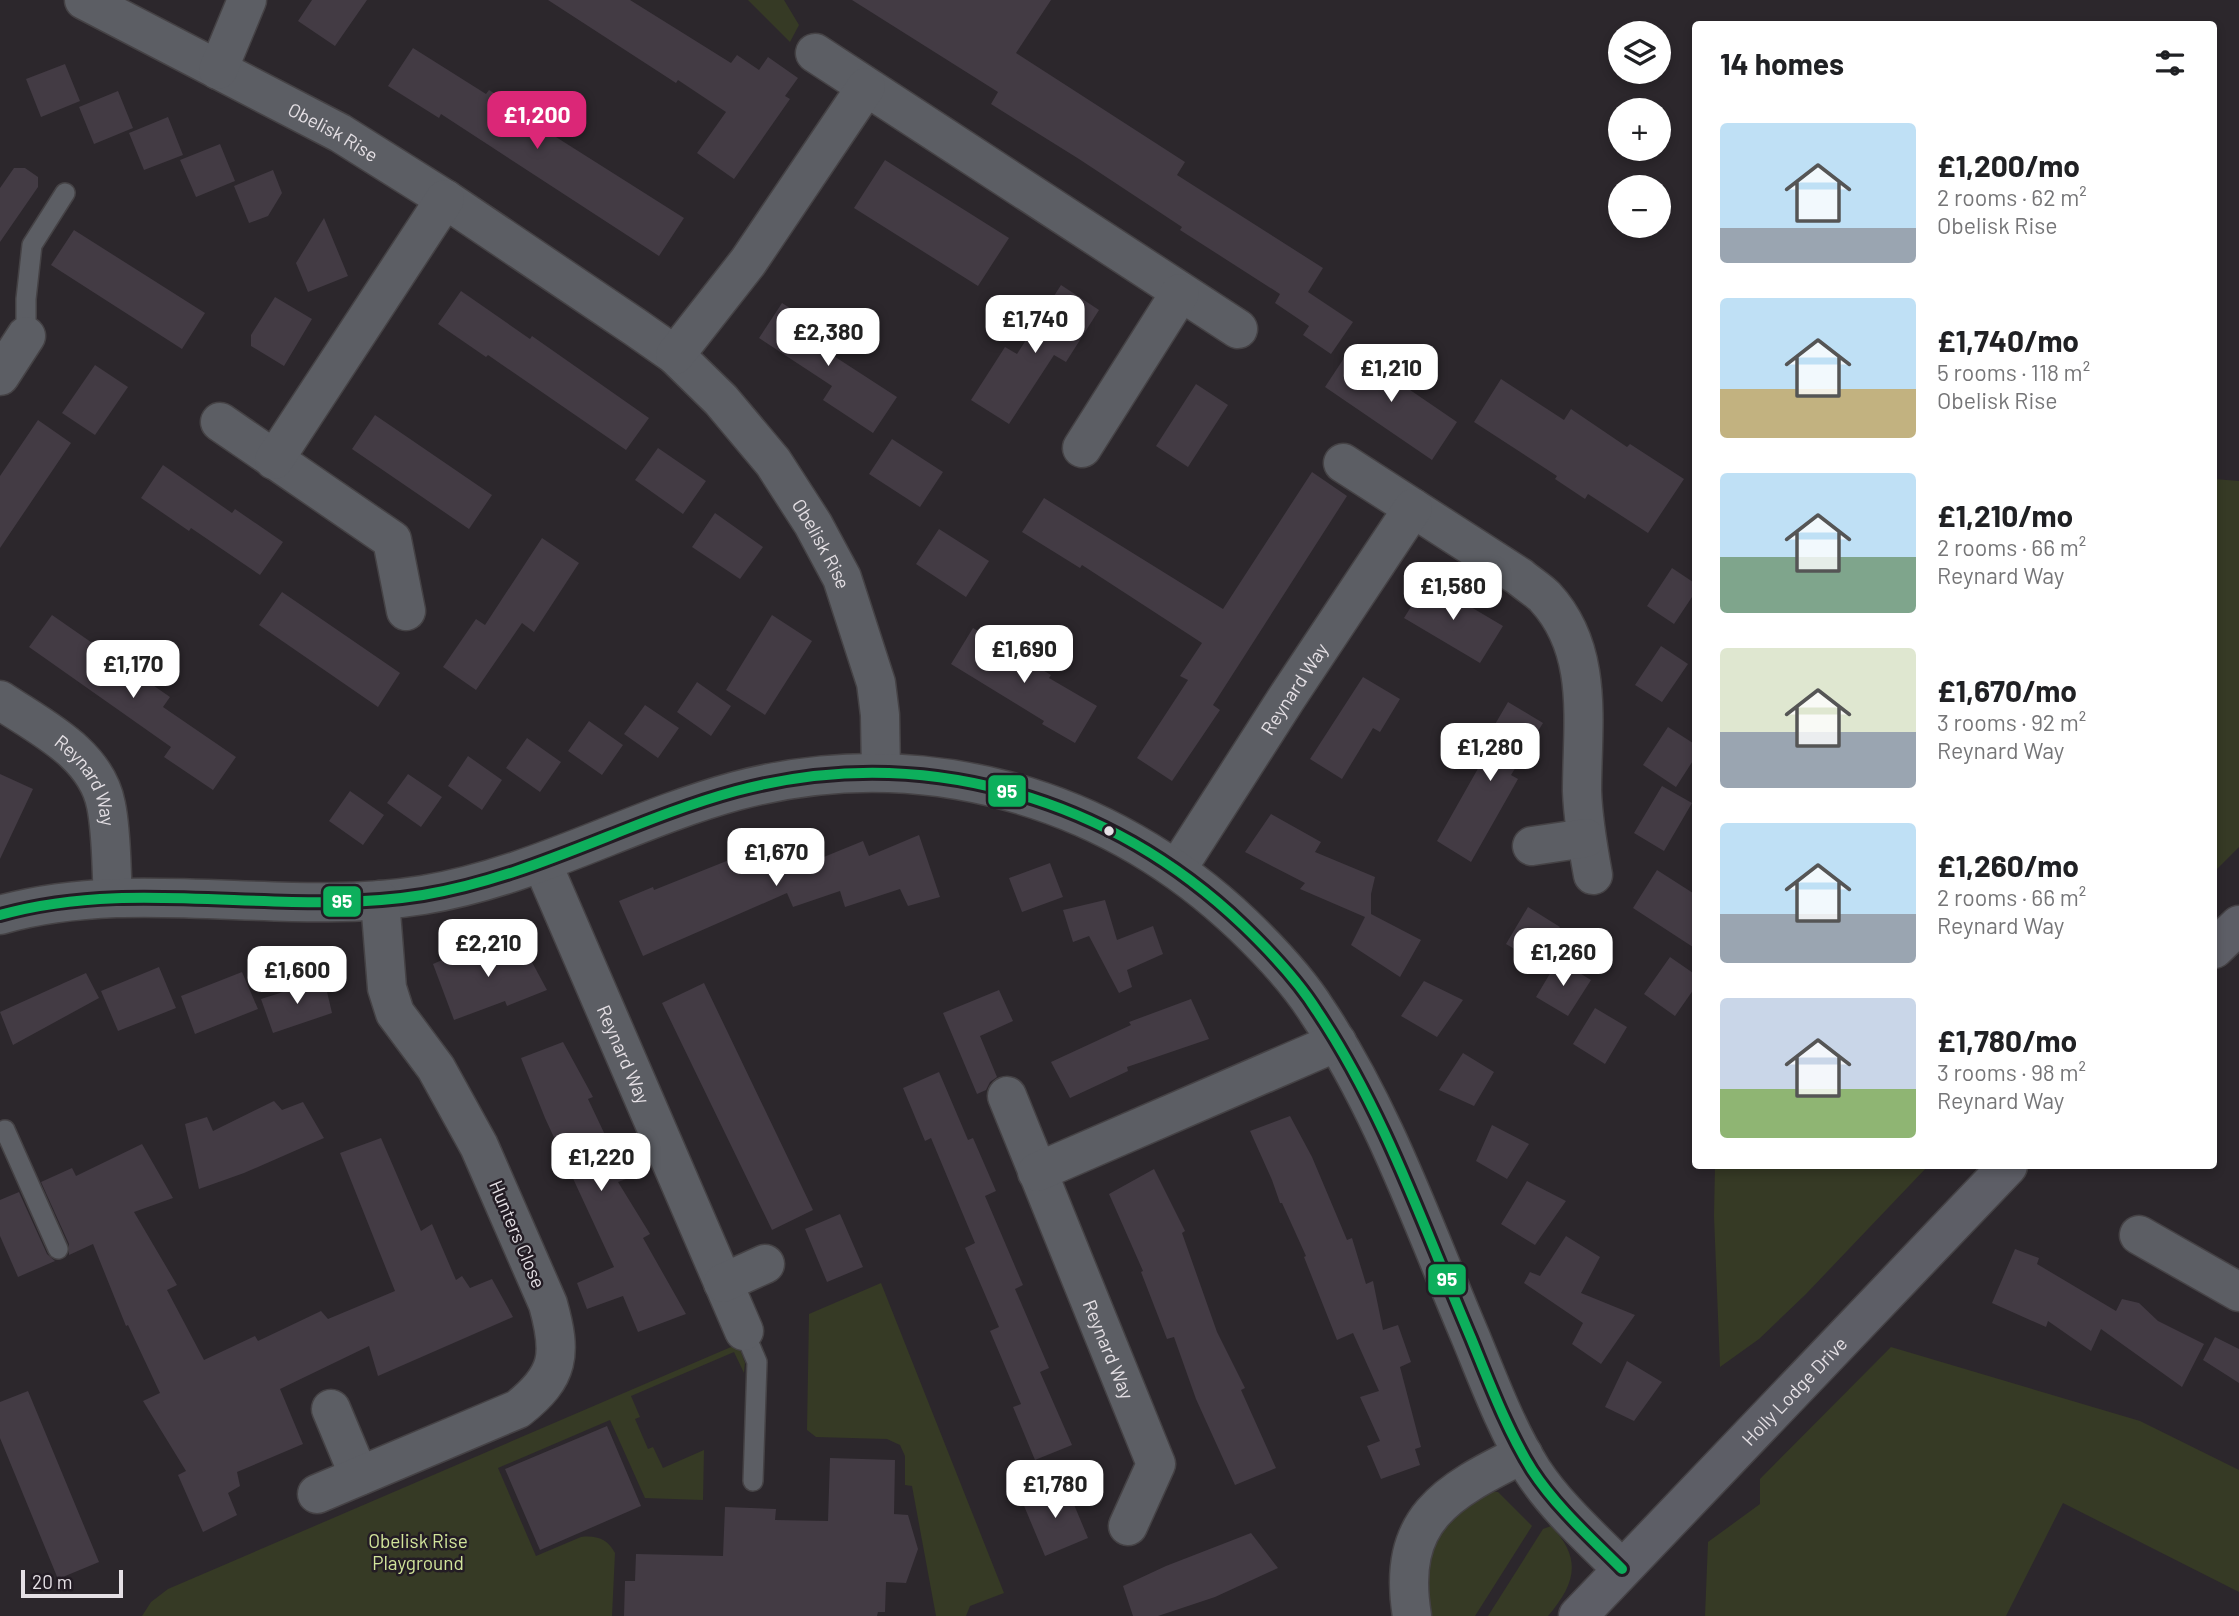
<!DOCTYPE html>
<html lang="en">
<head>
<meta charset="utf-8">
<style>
  :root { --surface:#fff; --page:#f6f6f6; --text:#202124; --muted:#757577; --accent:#db2777 }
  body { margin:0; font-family:Barlow,sans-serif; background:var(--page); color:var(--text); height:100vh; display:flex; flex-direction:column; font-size:26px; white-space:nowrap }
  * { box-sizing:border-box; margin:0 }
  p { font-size:23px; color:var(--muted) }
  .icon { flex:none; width:38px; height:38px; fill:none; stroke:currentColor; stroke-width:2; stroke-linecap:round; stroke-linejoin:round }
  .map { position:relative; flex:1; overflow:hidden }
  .side { position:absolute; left:1692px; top:21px; width:525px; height:1148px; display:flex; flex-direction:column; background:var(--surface); border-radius:7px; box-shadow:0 4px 10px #0003 }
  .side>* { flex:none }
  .tools { position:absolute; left:1608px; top:21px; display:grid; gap:14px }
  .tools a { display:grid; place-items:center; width:63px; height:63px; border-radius:50%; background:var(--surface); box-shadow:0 4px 10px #0003; font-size:35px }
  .scale { position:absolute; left:21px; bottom:18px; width:102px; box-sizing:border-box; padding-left:7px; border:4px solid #e5e0e5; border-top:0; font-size:19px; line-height:24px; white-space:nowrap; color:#e5e0e5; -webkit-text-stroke:5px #231c24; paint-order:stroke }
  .price { position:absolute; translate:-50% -60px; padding:0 16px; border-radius:14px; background:#fff; color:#222; font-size:23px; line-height:46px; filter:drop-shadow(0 2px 4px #0008) }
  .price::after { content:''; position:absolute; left:50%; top:42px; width:21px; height:16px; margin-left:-10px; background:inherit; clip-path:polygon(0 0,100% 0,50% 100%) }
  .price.selected { background:var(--accent); color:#fff }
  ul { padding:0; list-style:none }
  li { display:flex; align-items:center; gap:21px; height:175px; padding:0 28px }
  li span { display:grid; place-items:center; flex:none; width:196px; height:140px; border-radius:7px; color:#555 }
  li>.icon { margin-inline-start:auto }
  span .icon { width:84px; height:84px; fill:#fffc; stroke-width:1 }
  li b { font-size:30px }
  h2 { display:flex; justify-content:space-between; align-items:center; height:84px; padding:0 28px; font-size:30px }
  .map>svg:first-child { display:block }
</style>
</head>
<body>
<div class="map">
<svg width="2239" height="1616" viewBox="0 0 2239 1616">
  <rect width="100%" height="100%" fill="#2c272c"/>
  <!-- green -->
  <path fill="#363a25" d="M748,0h36l15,25 -9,17z
    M2214,479l25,2v366l-25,25z
    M1715,1166h213l-122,128 -47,45 -39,28 -6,-151z
    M881,1283l123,310 -34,13 -4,10h-30l-24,-130 -7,-1v-29l-5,-11 -13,-6 -71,-2 -9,-7 2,-116z
    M738,1344l7,19 -1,10 -10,-21 -103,44 9,21 -5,2 13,30 5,-2 10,21 41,-18 -1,50 -58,-2 -35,-78 -112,48 38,88 45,-19c15,-2 27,2 34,16l-3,63h-470l9,-14 17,-13z
    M1891,1347l249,74 99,49v122l-176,-89 -57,113h-301l3,-74 52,-38v-25z
    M1488,1491l10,1 34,34 -57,90h-48l-4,-27 16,-61z
    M1551,1526c32,33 24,58 -3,90h-60l55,-87z"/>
  <!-- building -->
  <path fill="#433b44" d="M312,0h55l-32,46 -37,-25z
    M548,0h82l101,63 6,-8 22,15 9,-13 30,21 -13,18 5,3 -56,80 -37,-26 29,-41 -48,-32 -2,3z
    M852,0h199l-35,53 169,109 -8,13 146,93 -15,24 45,30 -22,32 -28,-19 6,-9 -34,-23 5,-9 -100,-64 2,-3 -103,-68 -88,-55 7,-12z
    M413,48l73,46 3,-4 50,32 -2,3 147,93 -25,38 -218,-142 -2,4 -51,-32z
    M65,64l15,37 -39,16 -15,-38z
    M118,91l15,37 -39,16 -15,-37z
    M168,117l15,38 -39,15 -15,-37z
    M220,144l15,37 -39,16 -16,-37z
    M885,160l124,78 -31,48 -124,-78z
    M14,168h11l13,9v10l-38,55v-54z
    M273,170l9,23 -14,23 -19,7 -15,-37z
    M324,218l24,58 -40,16 -12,-29z
    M74,230l131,83 -23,36 -131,-84z
    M1061,285l38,25 -33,52 -12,-7 -45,69 -38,-24 34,-53 12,7z
    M461,291l69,48 2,-3 117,82 -23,32 -138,-95 -2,2 -48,-33z
    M275,297l37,22 -28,47 -33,-20v-11z
    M782,303l50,32 -9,14 74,48 -24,36 -50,-33 9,-14 -73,-48z
    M1350,349l107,73 -25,38 -107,-73z
    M95,365l33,22 -33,48 -33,-22z
    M1501,379l63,41 7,-11 56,38 3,-3 54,35 -36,54 -60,-39 -3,5 -30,-20 2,-3 -83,-54z
    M1196,384l32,21 -40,62 -32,-21z
    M375,415l117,80 -23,34 -117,-80z
    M38,420l33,23 -71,105v-72z
    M892,439l51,33 -23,35 -51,-33z
    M658,448l48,33 -23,33 -48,-34z
    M163,465l69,48 3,-4 48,33 -23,33 -69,-47 -2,3 -48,-33z
    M1312,472l35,24 -134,209 7,5 -48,71 -35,-23 51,-78 -8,-4 22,-33 -120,-78 -2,3 -58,-36 22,-34 179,111z
    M715,513l48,34 -23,32 -48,-32z
    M939,529l50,32 -23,36 -50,-33z
    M542,538l37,25 -45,69 -12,-9 -46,67 -33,-23 33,-48 9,6z
    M1672,568l24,16v7l-22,33 -27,-18z
    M1427,581l76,45 -23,37 -76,-45z
    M282,592l118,81 -22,34 -119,-82z
    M52,615l118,82 -7,10 73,50 -23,33 -49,-33 7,-10 -142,-100z
    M772,615l40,26 -47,74 -39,-25z
    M973,628l78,47 -2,3 48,28 -22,37 -33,-19 2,-3 -93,-57z
    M1661,646l27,18 -26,38 -27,-17z
    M1363,677l37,22 -20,33 -7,-4 -31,51 -32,-20z
    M697,682l34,24 -20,30 -34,-24z
    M1508,702l35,21 -32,52 7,4 -47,83 -34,-21 56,-99 -6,-4z
    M645,705l34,23 -21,30 -34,-24z
    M589,721l34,24 -21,30 -34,-24z
    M1668,727l28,18v11l-20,31 -33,-22z
    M527,738l34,24 -21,30 -34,-24z
    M468,756l34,24 -20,30 -34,-24z
    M0,774l33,15 -33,70z
    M408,774l34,23 -21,30 -34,-24z
    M1662,786l30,17 -28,48 -30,-18z
    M350,791l34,24 -21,30 -34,-24z
    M1271,814l50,28 -6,10 60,25 -4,17v20l50,26 -21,37 -49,-32 14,-28 -65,-28 5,-6 -60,-31z
    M919,835l21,62 -32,9 -8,-17 -55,18 -5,-16 -47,16 -6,-14 -144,63 -24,-55 34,-14 1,3 100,-40 5,12 47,-21 8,20 49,-20 6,15z
    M1050,863l13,34 -41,15 -13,-34z
    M1657,870l39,25v54l-63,-41z
    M1105,900l12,40 36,-14 10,28 -36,16 5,17 -13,6 -30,-57 -16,6 -10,-32z
    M1528,907l32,20 -22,36 -32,-19z
    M519,938l28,52 -40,16 -2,-5 -51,19 -21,-56 34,-15 4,9z
    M1670,957l26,18v11l-21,30 -31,-22z
    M1558,960l33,20 -23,36 -32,-19z
    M159,967l17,41 -58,23 -17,-40z
    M242,972l16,37 -63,25 -14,-38z
    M86,973l13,25 -86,47 -13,-33z
    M324,979l8,34 -59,20 -12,-34z
    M1424,981l39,19 -26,37 -36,-21z
    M704,983l109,227 -41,20 -110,-227z
    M999,990l14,31 -33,15 17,41 -7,5 -4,8 -9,4 -34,-81z
    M1191,999l18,40 -82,28 1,4 -58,27 -19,-36 80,-37 -2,-3z
    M1595,1008l32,19 -22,37 -32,-20z
    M563,1042l30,55 -5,2 38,80 -8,3 32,52 -7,4 43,76 -48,18 -15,-36 -36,13 -10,-26 37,-16 -69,-149 -24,-60z
    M1463,1053l31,19 -20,34 -35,-16z
    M939,1072l29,68 5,-2 23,53 -11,5 38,89 -8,4 34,79 -9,4 32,73 -37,15 -22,-53 8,-3 -31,-73 9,-4 -34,-79 10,-5 -44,-105 -6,3 -22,-53z
    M274,1101l8,9 21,-8 21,36 -80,35 -45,16 -14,-65 22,-7 6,14z
    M1290,1116l22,41 35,83 5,-2 14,46 7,-3 10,49 15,-5 13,37 -11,5 21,80 -6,2 5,16 -39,14 -14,-33 13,-5 -20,-44 19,-6 -26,-58 -16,7 -33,-83 2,-1 -24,-53h-2l-8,-23 -22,-49z
    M1492,1125l37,19 -22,35 -31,-18z
    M381,1138l40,93 11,-7 24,56 6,-4 8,12 22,-9 21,38 -135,59 -9,-30 -89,43 23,55 -66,28 3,14 -12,7 9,22 -34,17 -25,-57 8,-4 -43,-70 17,-8 -32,-68 -2,1 -33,-82 -24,11v-11l-28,-62 31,-14 4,8 66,-32 31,54 -39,14 43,73 -10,5 37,70 51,-24 3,5 63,-30 7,8 67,-28 -55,-138z
    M1154,1169l31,62 -3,2 35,99 28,56 -4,2 35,78 -41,17 -39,-86 -22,-62 -7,2 -26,-67 2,-1 -34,-77z
    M1527,1181l39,20 -31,44 -34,-21z
    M19,1192l28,62 8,7 -37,16 -18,-41v-36z
    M840,1214l23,53 -36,15 -22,-53z
    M1566,1236l34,21 -19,36 54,22 -34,49 -29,-20 11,-21 -59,-40 6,-11 10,4z
    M2015,1249l24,9 -2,6 79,47 6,-12 17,4 19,18 46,23 -22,43 -81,-58 -10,22 -43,-30 -2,6 -54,-24z
    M2215,1337l24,12v34l-36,-23z
    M1627,1361l35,21 -28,39 -29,-14z
    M28,1391l71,171 -41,17 -58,-141v-36z
    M607,1426l34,80 -101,44 -35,-81z
    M830,1458l65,2 -1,54 14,1 10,34 -12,34 -20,-1 -1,30h-7l-1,4h-253l1,-35h10l1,-27 87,2 2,-49 51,2 -1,11 53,1z
    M1065,1483l23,55 -43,18 -23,-55z
    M1251,1533l27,35 -63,29 -57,19h-25l-10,-30 43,-20z"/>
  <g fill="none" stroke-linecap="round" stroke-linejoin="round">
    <!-- service casing -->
    <g stroke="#454245" stroke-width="22">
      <path id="service" d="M26,336v-37l6,-54 33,-52
        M0,1133l5,-3 53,119
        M744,1331l13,31 -4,119"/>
    </g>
    <!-- minor casing -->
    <g stroke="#454245" stroke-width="41">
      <g id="minor">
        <path id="s1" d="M84,0l256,133 105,66 190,128 40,28 46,45 52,62 40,62 29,54 34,105 4,32 1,57"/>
        <path d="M815,53l423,276"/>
        <path d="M218,70l29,-70"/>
        <path d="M675,355l73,-93 118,-175"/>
        <path d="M0,376l26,-40"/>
        <path d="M220,422l172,118 14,71"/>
        <path d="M1082,448l98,-155"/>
        <path d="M274,460l171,-261"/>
        <path d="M1343,463l177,114c8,7 18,13 25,20 50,54 37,127 37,194 1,28 6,57 11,84"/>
        <path id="s2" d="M0,700c40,27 96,53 106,105 6,29 5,62 7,92"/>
        <path d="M1532,846l54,-8"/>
        <path id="s3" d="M542,863l202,468"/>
        <path id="s4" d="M1177,869l109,-170 127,-191"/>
        <path d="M0,915c138,-39 282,3 423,-20 110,-18 207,-75 313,-104 183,-49 371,4 507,134 27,26 54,54 74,86 67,100 107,217 154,327 18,44 36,92 61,132 24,37 59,68 90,99"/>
        <path id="s5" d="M1007,1096l149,368 -28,62"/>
        <path d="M1037,1172l300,-130"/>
        <path d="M2139,1235l100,57"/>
        <path d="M723,1283l42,-19"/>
        <path d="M331,1409l28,67"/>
        <path d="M317,1494l201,-85c42,-33 44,-55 30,-105l-69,-158 -43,-78 -41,-55 -8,-25 -7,-88"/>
        <path d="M1412,1616c-16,-97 34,-124 111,-162"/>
      </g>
    </g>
    <!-- primary casing -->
    <g stroke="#454245" stroke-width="41">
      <g id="primary">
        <path d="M2214,949l25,-24"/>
        <path id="s6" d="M1578,1616l430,-450"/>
      </g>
    </g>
    <!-- service -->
    <use href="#service" stroke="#5c5e64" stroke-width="19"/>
    <!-- minor -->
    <use href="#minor" stroke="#5c5e64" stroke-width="38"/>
    <!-- primary -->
    <use href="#primary" stroke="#5d5e66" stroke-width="38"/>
    <!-- bus-1 casing -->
    <g stroke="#231c24" stroke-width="16">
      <path id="bus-1" d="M0,915c138,-39 282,3 423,-20 110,-18 207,-75 313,-104 183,-49 371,4 507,134 27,26 54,54 74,86 67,100 107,217 154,327 18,44 36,92 61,132 24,37 59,68 90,99"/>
    </g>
    <!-- bus-1 -->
    <use href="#bus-1" stroke="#0daf5c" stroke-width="10"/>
  </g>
  <!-- markers -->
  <circle fill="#e5e0e5" stroke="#231c24" stroke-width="2.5" cx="1109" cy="831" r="6"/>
  <g text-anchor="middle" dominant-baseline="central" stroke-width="5" stroke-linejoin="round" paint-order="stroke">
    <!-- street labels -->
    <g font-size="19" fill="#e5e0e5" stroke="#231c24">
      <text stroke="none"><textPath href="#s1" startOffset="282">Obelisk Rise</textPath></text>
      <text stroke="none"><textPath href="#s1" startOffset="931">Obelisk Rise</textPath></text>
      <text stroke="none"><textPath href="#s4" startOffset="215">Reynard Way</textPath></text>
      <text stroke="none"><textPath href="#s2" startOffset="122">Reynard Way</textPath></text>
      <text stroke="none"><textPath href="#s3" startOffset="208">Reynard Way</textPath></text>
      <text transform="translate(518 1234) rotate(67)">Hunters Close</text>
      <text stroke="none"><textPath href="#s5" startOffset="273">Reynard Way</textPath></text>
      <text stroke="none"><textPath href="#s6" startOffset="312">Holly Lodge Drive</textPath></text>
    </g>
    <!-- park labels -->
    <g font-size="19" fill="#d1e49a" stroke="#231c24">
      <text x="418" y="1540">Obelisk Rise<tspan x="418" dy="22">Playground</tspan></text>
    </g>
  </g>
  <g stroke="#231c24" stroke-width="2.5">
    <rect x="987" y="774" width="40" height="34" rx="7" fill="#0daf5c"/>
    <rect x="322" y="885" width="40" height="33" rx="7" fill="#0daf5c"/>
    <rect x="1427" y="1263" width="40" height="33" rx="7" fill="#0daf5c"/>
  </g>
  <g font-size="19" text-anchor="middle" font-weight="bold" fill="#fff">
    <text x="1007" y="798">95</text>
    <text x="342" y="908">95</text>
    <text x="1447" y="1286">95</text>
  </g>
</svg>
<div class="tools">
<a><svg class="icon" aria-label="layers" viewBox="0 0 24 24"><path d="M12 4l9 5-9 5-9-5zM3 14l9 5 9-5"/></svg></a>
<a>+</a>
<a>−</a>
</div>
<div class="scale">20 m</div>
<b class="price selected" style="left:537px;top:151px">£1,200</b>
<b class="price" style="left:1035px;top:355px">£1,740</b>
<b class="price" style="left:828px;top:368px">£2,380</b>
<b class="price" style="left:1391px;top:404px">£1,210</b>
<b class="price" style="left:1453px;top:622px">£1,580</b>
<b class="price" style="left:1024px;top:685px">£1,690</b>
<b class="price" style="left:133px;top:700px">£1,170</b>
<b class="price" style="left:1490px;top:783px">£1,280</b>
<b class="price" style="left:776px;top:888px">£1,670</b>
<b class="price" style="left:488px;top:979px">£2,210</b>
<b class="price" style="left:1563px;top:988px">£1,260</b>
<b class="price" style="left:297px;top:1006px">£1,600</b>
<b class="price" style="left:601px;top:1193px">£1,220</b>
<b class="price" style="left:1055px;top:1520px">£1,780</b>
<section class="side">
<h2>14 homes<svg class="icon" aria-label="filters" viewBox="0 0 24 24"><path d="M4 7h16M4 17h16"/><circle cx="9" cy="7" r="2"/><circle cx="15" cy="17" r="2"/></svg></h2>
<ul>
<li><span style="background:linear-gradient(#bfe0f5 75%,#9aa5b1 0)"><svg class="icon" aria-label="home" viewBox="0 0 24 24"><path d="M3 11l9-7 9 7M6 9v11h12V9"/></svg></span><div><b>£1,200/mo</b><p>2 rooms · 62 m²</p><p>Obelisk Rise</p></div></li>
<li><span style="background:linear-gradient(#bfe0f5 65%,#c2b280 0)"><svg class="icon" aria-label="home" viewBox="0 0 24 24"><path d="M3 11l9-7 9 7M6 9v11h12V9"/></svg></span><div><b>£1,740/mo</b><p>5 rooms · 118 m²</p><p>Obelisk Rise</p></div></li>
<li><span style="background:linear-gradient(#bfe0f5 60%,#7fa58c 0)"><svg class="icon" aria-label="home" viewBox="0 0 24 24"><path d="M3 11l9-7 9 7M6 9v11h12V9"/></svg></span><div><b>£1,210/mo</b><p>2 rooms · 66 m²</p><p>Reynard Way</p></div></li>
<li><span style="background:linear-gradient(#dfe7d0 60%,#9aa5b1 0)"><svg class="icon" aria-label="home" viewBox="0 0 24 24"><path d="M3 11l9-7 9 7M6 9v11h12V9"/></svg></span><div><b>£1,670/mo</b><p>3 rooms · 92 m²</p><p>Reynard Way</p></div></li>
<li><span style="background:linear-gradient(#bfe0f5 65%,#9aa5b1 0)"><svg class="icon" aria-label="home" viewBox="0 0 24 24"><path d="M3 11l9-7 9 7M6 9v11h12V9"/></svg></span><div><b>£1,260/mo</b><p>2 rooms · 66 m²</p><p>Reynard Way</p></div></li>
<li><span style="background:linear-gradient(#c9d6e8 65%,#8fb573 0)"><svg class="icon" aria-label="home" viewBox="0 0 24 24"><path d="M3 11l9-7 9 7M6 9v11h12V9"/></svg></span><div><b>£1,780/mo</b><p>3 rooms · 98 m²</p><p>Reynard Way</p></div></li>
</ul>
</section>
</div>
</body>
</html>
